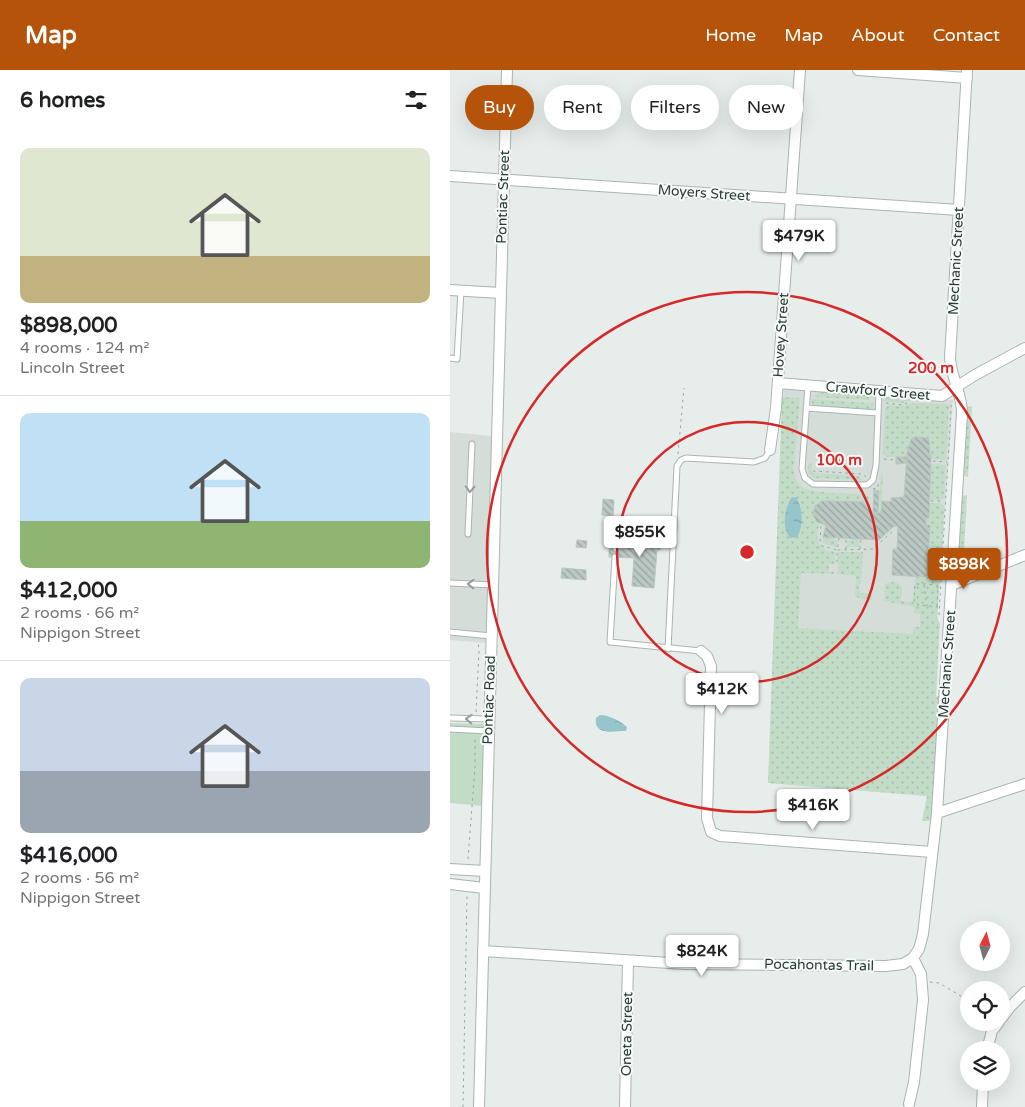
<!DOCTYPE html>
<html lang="en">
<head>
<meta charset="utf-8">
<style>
  :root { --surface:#fff; --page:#f2f2f2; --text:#202124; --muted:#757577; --line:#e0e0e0; --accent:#b45309 }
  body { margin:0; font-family:"Varela Round",sans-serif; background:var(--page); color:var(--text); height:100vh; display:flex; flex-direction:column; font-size:19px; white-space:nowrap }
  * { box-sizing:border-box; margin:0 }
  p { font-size:16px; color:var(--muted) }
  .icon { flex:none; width:28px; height:28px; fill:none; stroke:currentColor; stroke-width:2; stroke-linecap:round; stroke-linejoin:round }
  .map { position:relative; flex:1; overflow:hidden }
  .sheet { display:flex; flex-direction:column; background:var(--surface); width:450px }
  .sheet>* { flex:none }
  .guide { position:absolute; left:15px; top:15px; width:475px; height:45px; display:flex; gap:10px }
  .needle { width:32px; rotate:6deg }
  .fabs { position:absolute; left:510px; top:851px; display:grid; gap:10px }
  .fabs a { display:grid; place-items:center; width:50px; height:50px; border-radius:50%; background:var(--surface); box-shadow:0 5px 20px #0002; font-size:25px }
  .price { position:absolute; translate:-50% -42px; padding:0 11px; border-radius:5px; background:#fff; color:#222; font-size:16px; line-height:32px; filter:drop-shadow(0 1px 2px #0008) }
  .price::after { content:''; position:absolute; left:50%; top:30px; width:15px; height:11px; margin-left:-8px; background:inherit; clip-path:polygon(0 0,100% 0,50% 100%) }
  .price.current { background:var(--accent); color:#fff }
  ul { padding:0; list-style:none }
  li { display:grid; align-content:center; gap:10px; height:265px; padding:0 20px }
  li+li { border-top:1px solid var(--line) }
  li span { display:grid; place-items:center; height:155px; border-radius:10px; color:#555 }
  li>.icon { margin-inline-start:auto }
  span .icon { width:90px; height:90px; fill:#fffc; stroke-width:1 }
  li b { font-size:21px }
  h2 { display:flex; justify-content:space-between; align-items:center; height:60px; padding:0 20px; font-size:21px }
  .tag { padding:0 18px; border-radius:22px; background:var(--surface); box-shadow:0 5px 20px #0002; font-size:18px; line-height:45px }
  .tag.current { background:var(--accent); color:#fff }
  header { display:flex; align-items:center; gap:30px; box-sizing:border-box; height:70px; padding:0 25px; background:var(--accent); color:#fff }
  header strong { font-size:24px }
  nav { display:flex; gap:28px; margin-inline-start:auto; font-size:18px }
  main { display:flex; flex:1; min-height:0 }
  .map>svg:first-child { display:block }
</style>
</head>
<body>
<header>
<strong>Map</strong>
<nav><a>Home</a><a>Map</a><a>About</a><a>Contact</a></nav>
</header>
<main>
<section class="sheet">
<h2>6 homes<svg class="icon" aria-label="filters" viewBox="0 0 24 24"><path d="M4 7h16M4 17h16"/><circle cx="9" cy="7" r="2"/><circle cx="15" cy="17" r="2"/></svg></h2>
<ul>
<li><span style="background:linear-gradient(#dfe7d0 70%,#c2b280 0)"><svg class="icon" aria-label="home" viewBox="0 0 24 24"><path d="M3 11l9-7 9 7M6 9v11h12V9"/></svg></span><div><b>$898,000</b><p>4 rooms · 124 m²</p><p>Lincoln Street</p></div></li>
<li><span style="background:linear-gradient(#bfe0f5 70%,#8fb573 0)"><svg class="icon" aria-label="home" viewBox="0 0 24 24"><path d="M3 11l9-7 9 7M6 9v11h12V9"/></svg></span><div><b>$412,000</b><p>2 rooms · 66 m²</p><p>Nippigon Street</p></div></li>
<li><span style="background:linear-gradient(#c9d6e8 60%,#9aa5b1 0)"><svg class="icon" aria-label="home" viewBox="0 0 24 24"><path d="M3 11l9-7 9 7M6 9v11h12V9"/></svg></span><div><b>$416,000</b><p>2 rooms · 56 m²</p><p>Nippigon Street</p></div></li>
</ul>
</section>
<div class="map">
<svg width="575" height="1037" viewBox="0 0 575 1037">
  <defs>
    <pattern id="grass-dots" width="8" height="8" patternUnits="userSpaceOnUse" patternTransform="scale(1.25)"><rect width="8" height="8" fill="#c2dcc8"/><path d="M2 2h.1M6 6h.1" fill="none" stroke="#a7beac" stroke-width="1.8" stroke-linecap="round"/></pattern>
    <pattern id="water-ripples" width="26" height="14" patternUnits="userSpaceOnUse" patternTransform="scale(1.25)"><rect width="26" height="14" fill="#96c6cb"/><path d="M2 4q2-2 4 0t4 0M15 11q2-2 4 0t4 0" fill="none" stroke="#7aa2a6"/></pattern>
    <pattern id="building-back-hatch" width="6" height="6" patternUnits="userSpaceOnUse" patternTransform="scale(1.25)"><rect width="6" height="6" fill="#bcc8c3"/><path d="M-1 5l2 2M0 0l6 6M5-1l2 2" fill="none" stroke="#99a49f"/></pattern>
  </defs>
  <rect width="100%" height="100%" fill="#e7edea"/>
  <!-- built -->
  <path fill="#d5ddd9" d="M334,314l169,16 -20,278 -6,118 -159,-13z
    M0,362l42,4 -5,207 -37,-3z"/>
  <!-- grass -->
  <path fill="url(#grass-dots)" d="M370,322l45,4 4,1 2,3 -58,-3z
    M332,327l18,1 -6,71c1,24 20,22 39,24 10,0 21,1 32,1l4,3 1,13 -7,-8 -41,-1 -7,5 -2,9 6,8 -2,14 2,6 7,7 9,2v12h-6v8h5v2l-33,-1 -3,55 115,6v-7h7v-13l-6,-1v-6l-30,-6 1,-17c5,-3 13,-3 17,3l-1,14 12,1 2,-25 12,1 1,-14 7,1 5,3 -3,50 3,5 -4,74 5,-2 -10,125 -2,1h-7l5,-25 -159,-13z
    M440,327l59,4 -38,-1 -8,3 -20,-2 2,-3z
    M362,329l56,4h5v4l-3,3 -54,-4 -4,-1z
    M463,333l34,1 2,2 -3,54 -15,-1 -2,-19 -9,-3 -9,2 -4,19 -20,-1 -4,-3 2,-45 4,-4 13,1z
    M522,336l-4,71 -5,-2 4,-68z
    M361,393l1,1v9l48,3 2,4 -48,-2c-7,-3 -6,-8 -6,-14z
    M481,394l15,1 -2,33 -4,2h-11z
    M431,403l2,2 -2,38 -3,-1z
    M517,425l-4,75 -3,1 -2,-8 4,-67z
    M478,433h12l4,3 -2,52 -7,2 -7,-1 2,-34h-4z
    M372,468h12l1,2h3l-1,7c-7,-1 -14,-1 -15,-9z
    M400,469h9l1,8h-13v-6h3z
    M388,482h25l-2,30 -2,5 2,6 11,1v6l-12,-1 -5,-3 1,-20 -19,-2 2,-9 -1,-1z"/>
  <!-- park -->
  <path fill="#c2dcc8" d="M0,653l35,1 -2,82 -33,-3z"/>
  <!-- water -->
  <path fill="url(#water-ripples)" d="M346,427c7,12 8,28 1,40l-7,1c-9,-12 -5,-28 1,-40z
    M150,645c9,0 20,6 27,12l-1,4c-11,0 -33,5 -30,-13z"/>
  <!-- building -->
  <path fill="url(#building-back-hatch)" stroke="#bac6c0" d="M465,367l10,1 4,2 1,15h1l-2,63h-3v7h4l-3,52 -35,-2 1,-26h4l1,-23h-4l-15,14 -56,-3 3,-12 -9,-3 -4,-7 2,-9 7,-5 41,1 7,8v2l11,1 1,-12 9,1v-4l13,-1 3,-43 4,-15z
    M446,387h11v6l-11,1z
    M424,420l5,1 -1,21h-5z
    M153,429l11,1 -1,16 -11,-1z
    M173,464l35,3 -1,5 3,1v7h-3l-3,38 -22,-2 2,-28 -25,-1v-9l13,1z
    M127,470l10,1 -1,7 -10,-1z
    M112,498l24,2v10l-25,-2z"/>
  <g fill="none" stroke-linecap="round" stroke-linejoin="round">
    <!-- lane casing -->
    <g stroke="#aab5b0" stroke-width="7">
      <path id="lane" d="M0,288l7,1 4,-68
        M358,316l-6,83 3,9 8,6 54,1 6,-5 3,-15 3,-74
        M356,338l72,5
        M18,464l4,-90
        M166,479l1,-29h57
        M165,487l-5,85 91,9
        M0,513l43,2
        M0,562l41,4
        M218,579l9,-183 4,-6 5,-2 68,4 11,-4 5,-8
        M0,648l39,1
        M0,659l39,2"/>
    </g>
    <!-- street casing -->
    <g stroke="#aab5b0" stroke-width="12">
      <path id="street" d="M408,0l109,8
        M0,106l509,34
        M0,220l51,3
        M328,313l164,13 33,-21 50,-27
        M320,380l6,-42 24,-338
        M502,515l73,-30
        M251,581l6,5 4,10 -4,152 4,14 9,4 212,16
        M487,743l88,-29
        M0,799l35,2
        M0,814l34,4
        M33,881l202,13 201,2 17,-2 10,-6
        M551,949l9,-12 15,-15
        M537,980l5,-19 7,-9
        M459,1034l5,-22 9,-82 -2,-26 -8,-16 6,-9 4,-15 14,-121 25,-400c0,-19 -11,-36 -12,-55l17,-288
        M29,1037l28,-1037
        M175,1037l3,-146
        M532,1037l1,-25"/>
    </g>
    <!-- path -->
    <path stroke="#8bada0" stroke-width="1" stroke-dasharray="2.5 4" stroke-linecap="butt" d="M436,333l17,2 4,-2
      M228,384l6,-66
      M434,389l11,1
      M483,391l14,1
      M363,401l50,3 3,3
      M423,419l5,-1v-4
      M481,431h13
      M371,456l-1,14 2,6 15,4v13
      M389,468l-2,12 36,-1 22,-20
      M396,479v-11
      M410,479l1,-10
      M479,493l12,1
      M474,515l3,21
      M487,536l1,-20 -10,-2h-13l-1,17 3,1 1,3 20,2
      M489,545l12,-206v-4l-3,-1
      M26,642l3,-61 -1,-10
      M18,789l7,-92v-29
      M480,912l9,1 30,18
      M13,1037l4,-212"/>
    <!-- lane -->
    <use href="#lane" stroke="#fff" stroke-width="5"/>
    <!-- street -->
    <use href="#street" stroke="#fff" stroke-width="10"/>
  </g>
  <!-- one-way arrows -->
  <defs><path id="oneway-chevron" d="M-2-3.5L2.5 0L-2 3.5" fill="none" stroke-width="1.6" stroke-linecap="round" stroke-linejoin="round" transform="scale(1.25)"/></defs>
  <g stroke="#939e9a">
    <use href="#oneway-chevron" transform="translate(20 419) rotate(93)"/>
    <use href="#oneway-chevron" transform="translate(21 514) rotate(-178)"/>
    <use href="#oneway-chevron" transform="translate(19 649) rotate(-178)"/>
  </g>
  <!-- distance rings -->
  <g fill="none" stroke="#d62828" stroke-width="2.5">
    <circle cx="297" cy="482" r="130"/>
    <circle cx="297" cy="482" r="260"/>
  </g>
  <g text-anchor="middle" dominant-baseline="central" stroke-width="4" stroke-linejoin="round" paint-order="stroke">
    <!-- street labels -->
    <g font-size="14" fill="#273e36" stroke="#f7faf8">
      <text transform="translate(254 123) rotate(4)">Moyers Street</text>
      <text transform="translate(53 127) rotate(-88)">Pontiac Street</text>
      <text transform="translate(506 191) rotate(-87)">Mechanic Street</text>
      <text transform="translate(331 265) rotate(-86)">Hovey Street</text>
      <text transform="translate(428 321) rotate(5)">Crawford Street</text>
      <text transform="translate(497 594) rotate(-86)">Mechanic Street</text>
      <text transform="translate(39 630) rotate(-88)">Pontiac Road</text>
      <text transform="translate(369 895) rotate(1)">Pocahontas Trail</text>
      <text transform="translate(177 964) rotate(-89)">Oneta Street</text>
    </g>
  </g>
  <circle cx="297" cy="482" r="8" fill="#d62828" stroke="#f7faf8" stroke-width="2.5"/>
  <g font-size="15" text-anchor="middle" font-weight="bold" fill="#d62828" stroke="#f7faf8" stroke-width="4" stroke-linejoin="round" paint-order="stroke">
    <text x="481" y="303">200 m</text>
    <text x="389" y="395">100 m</text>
  </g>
</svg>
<div class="fabs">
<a><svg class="needle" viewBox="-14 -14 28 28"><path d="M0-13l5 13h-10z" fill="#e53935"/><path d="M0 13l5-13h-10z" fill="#757577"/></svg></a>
<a><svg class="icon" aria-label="locate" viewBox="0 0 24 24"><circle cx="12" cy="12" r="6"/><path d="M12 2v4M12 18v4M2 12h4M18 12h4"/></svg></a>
<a><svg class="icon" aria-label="layers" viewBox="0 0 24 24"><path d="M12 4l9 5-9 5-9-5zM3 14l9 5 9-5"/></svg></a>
</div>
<b class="price" style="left:349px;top:192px">$479K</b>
<b class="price" style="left:190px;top:488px">$855K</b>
<b class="price current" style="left:514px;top:520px">$898K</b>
<b class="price" style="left:272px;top:645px">$412K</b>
<b class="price" style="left:363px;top:761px">$416K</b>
<b class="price" style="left:252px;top:907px">$824K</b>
<div class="guide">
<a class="tag current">Buy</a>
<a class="tag">Rent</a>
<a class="tag">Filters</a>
<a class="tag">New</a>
</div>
</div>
</main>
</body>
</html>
